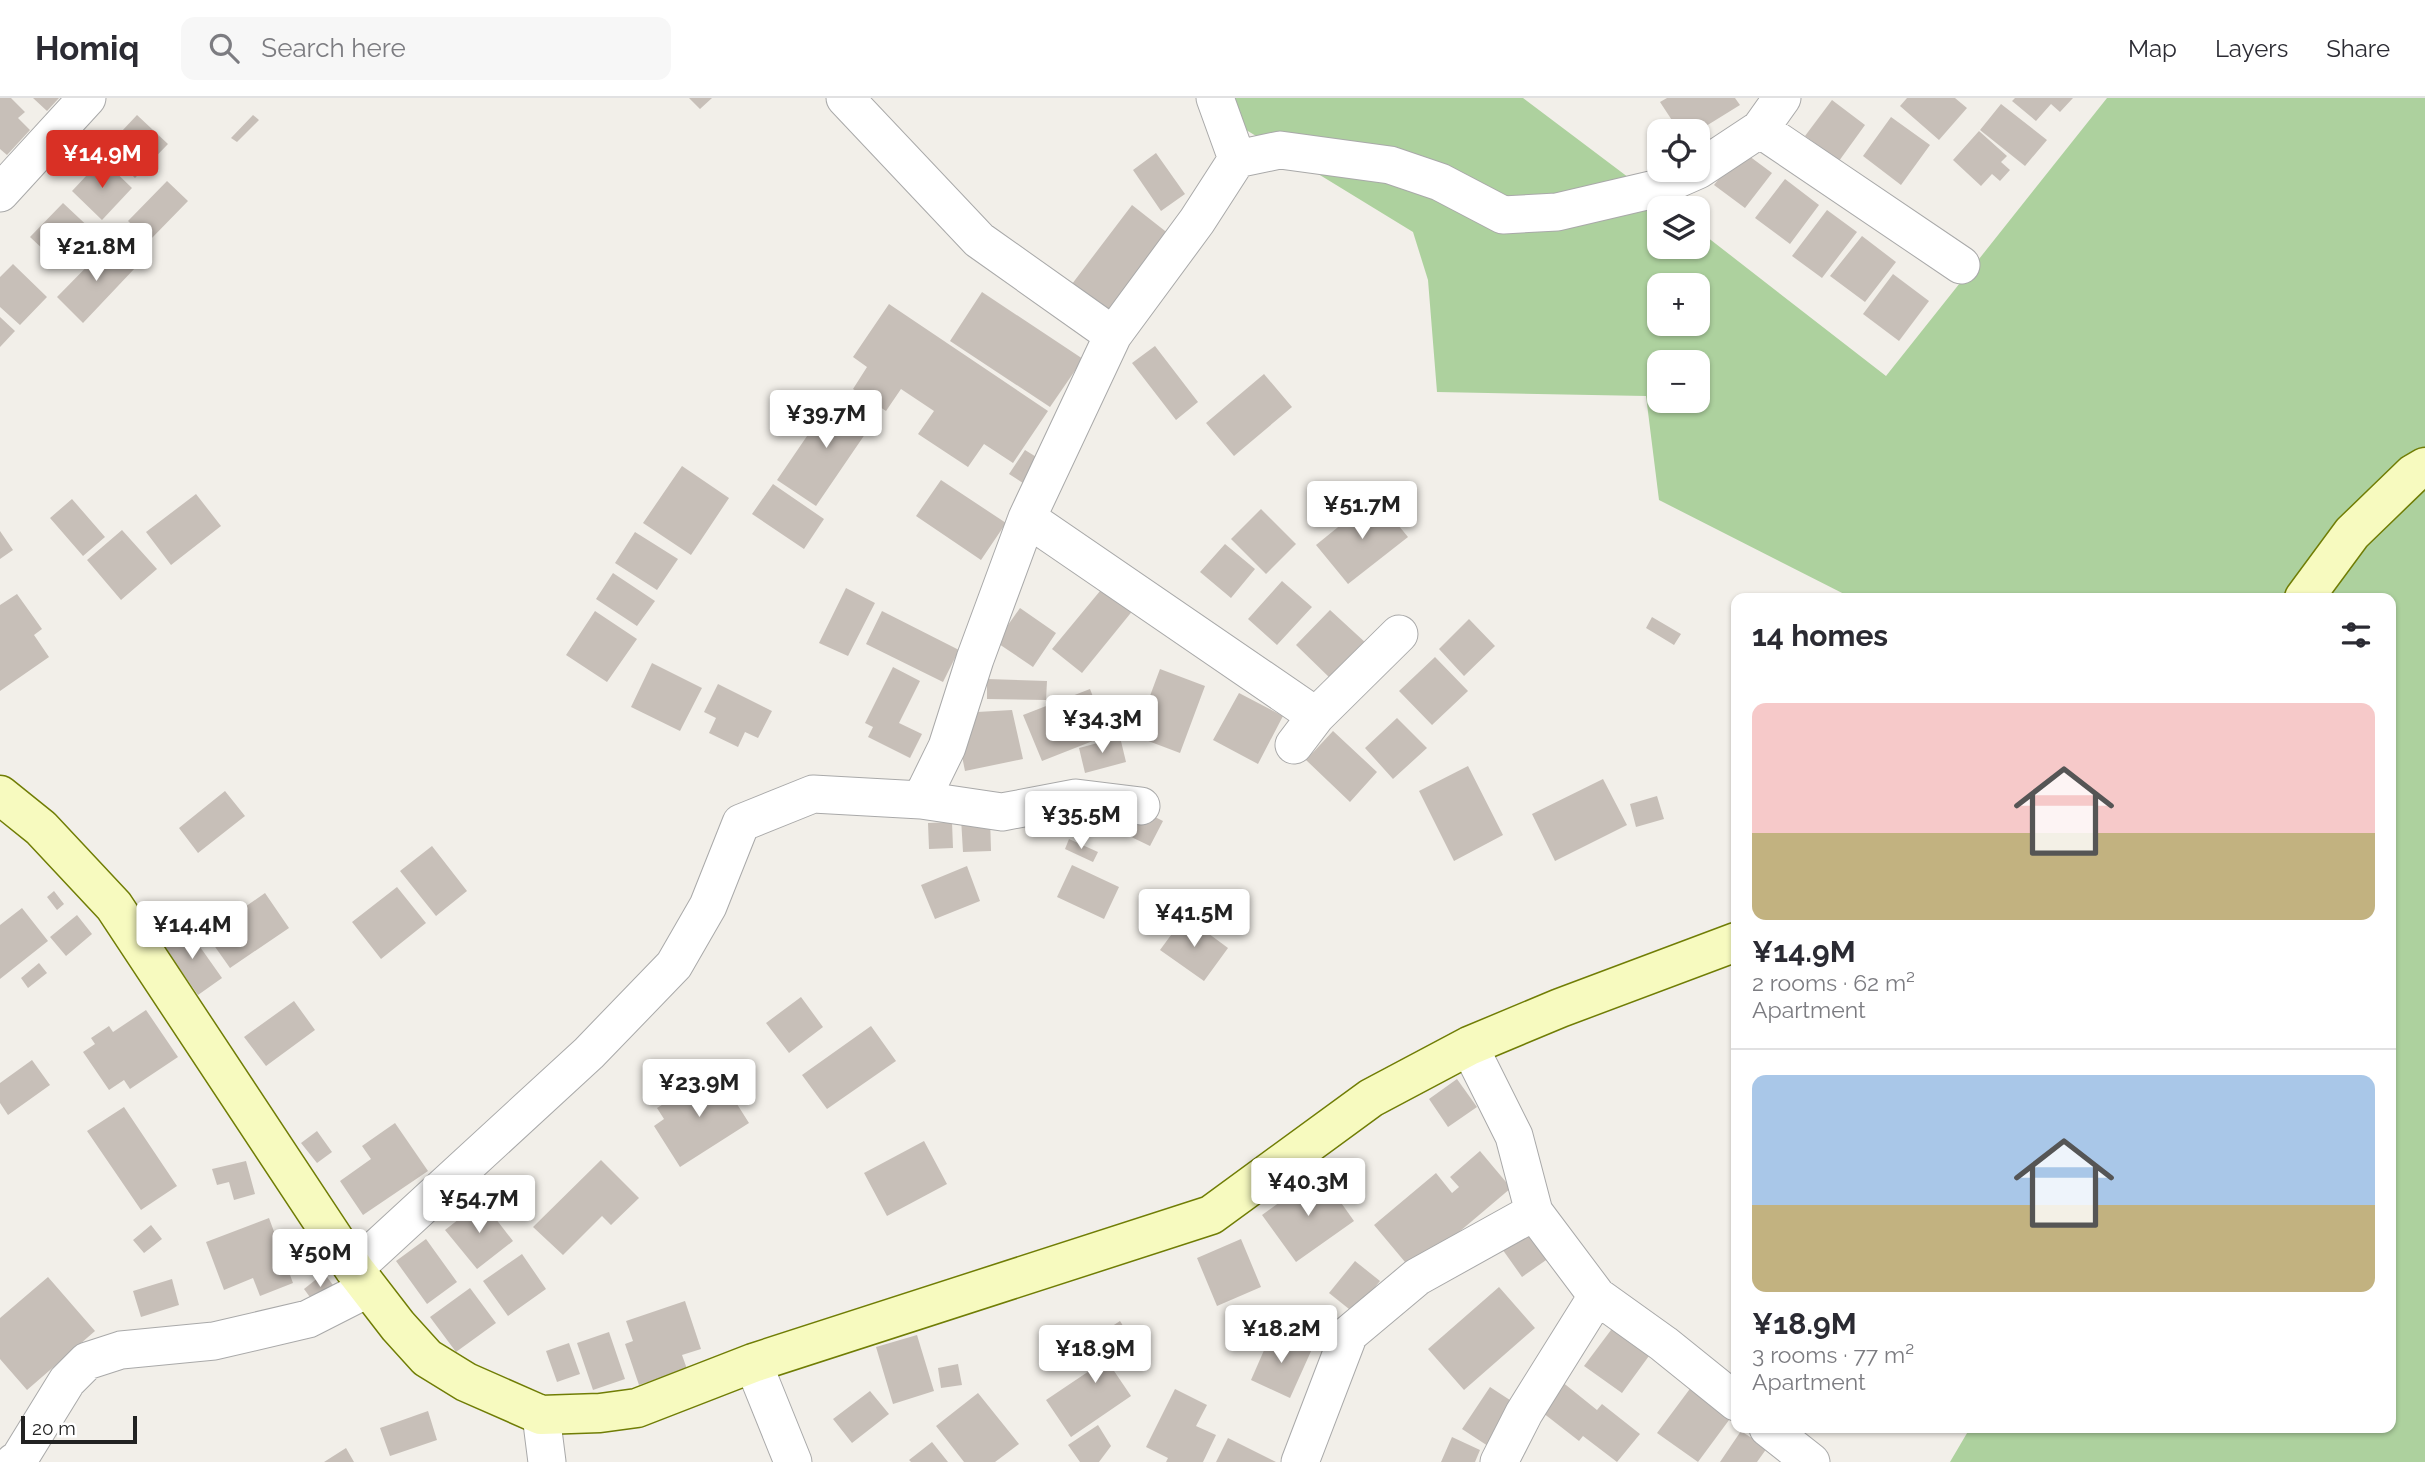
<!DOCTYPE html>
<html lang="en">
<head>
<meta charset="utf-8">
<style>
  :root { --surface:#fff; --page:#f7f7f7; --text:#2b2b33; --muted:#7c7c81; --line:#e1e1e2; --accent:#d93025 }
  body { margin:0; font-family:Raleway,sans-serif; background:var(--page); color:var(--text); height:100vh; display:flex; flex-direction:column; font-size:26px; white-space:nowrap }
  * { box-sizing:border-box; margin:0 }
  p { font-size:23px; color:var(--muted) }
  .icon { flex:none; width:38px; height:38px; fill:none; stroke:currentColor; stroke-width:2; stroke-linecap:round; stroke-linejoin:round }
  .map { position:relative; flex:1; overflow:hidden }
  .details { position:absolute; left:1731px; top:495px; width:665px; height:840px; display:flex; flex-direction:column; background:var(--surface); border-radius:14px; box-shadow:0 2px 5px #0004 }
  .details>* { flex:none }
  .tools { position:absolute; left:1647px; top:21px; display:grid; gap:14px }
  .tools a { display:grid; place-items:center; width:63px; height:63px; border-radius:14px; background:var(--surface); box-shadow:0 2px 5px #0004; font-size:35px }
  .scale { position:absolute; left:21px; bottom:18px; width:116px; box-sizing:border-box; padding-left:7px; border:4px solid #222; border-top:0; font-size:19px; line-height:24px; white-space:nowrap; color:#222; -webkit-text-stroke:5px #fff; paint-order:stroke }
  .price { position:absolute; translate:-50% -60px; padding:0 16px; border-radius:7px; background:#fff; color:#222; font-size:23px; line-height:46px; filter:drop-shadow(0 2px 4px #0008) }
  .price::after { content:''; position:absolute; left:50%; top:42px; width:21px; height:16px; margin-left:-10px; background:inherit; clip-path:polygon(0 0,100% 0,50% 100%) }
  .price.on { background:var(--accent); color:#fff }
  ul { padding:0; list-style:none }
  li { display:grid; align-content:center; gap:14px; height:371px; padding:0 21px }
  li+li { border-top:2px solid var(--line) }
  li span { display:grid; place-items:center; height:217px; border-radius:14px; color:#555 }
  li>.icon { margin-inline-start:auto }
  span .icon { width:126px; height:126px; fill:#fffc; stroke-width:1 }
  li b { font-size:30px }
  h2 { display:flex; justify-content:space-between; align-items:center; height:84px; padding:0 21px; font-size:30px }
  header { display:flex; align-items:center; gap:42px; box-sizing:border-box; height:98px; padding:0 35px; background:var(--surface); border-bottom:2px solid var(--line) }
  header strong { font-size:33px }
  nav { display:flex; gap:38px; margin-inline-start:auto; font-size:24px }
  .search { width:490px; height:63px; background:var(--page); display:flex; align-items:center; gap:18px; box-sizing:border-box; padding:0 24px; border-radius:14px; color:var(--muted); font-size:26px }
  .map>svg:first-child { display:block }
</style>
</head>
<body>
<header>
<strong>Homiq</strong>
<div class="search"><svg class="icon" aria-label="search" viewBox="0 0 24 24"><circle cx="10" cy="10" r="6"/><path d="M15 15l6 6"/></svg>Search here</div>
<nav><a>Map</a><a>Layers</a><a>Share</a></nav>
</header>
<div class="map">
<svg width="2425" height="1364" viewBox="0 0 2425 1364">
  <rect width="100%" height="100%" fill="#f2efe9"/>
  <!-- forest -->
  <path fill="#add19e" fill-rule="evenodd" d="M1230,0h293l146,110h-10v39h39v-17l188,146 221,-278h318v1364h-475l20,-34h420v-830h-538l-193,-98 -13,-104 -209,-4 -9,-112 -15,-48 -170,-104zM1659,187h39v39h-39zM1659,264h39v39h-39z"/>
  <!-- building -->
  <path fill="#c7bfb8" d="M0,0h11l14,14 -7,6 12,12 -23,25 -7,-6z
    M33,0h26l-12,13z
    M689,0h23l-12,11z
    M1667,0h68l5,7 -42,26h-19l-19,-29z
    M1907,0h48l12,10 -28,32 -39,-34z
    M2015,0h58l-13,14 -9,-8 -15,17 -24,-20z
    M1832,2l33,25 -26,36 -34,-25z
    M2001,6l46,36 -22,26 -45,-36z
    M137,17l31,29 -33,34 -30,-29z
    M253,17l6,5 -22,22 -6,-4z
    M1891,19l39,28 -29,40 -38,-29z
    M1979,33l28,25 -6,6 9,8 -10,11 -8,-7 -11,12 -28,-26z
    M1741,52l31,23 -27,35 -31,-23z
    M1156,55l29,41 -24,17 -28,-41z
    M102,61l30,29 -30,32 -30,-29z
    M1785,81l34,26 -29,39 -35,-26z
    M167,83l21,20 -39,40 -21,-20z
    M63,105l32,30 -33,34 -32,-30z
    M1132,107l42,33 -60,79 -42,-33z
    M1827,112l30,22 -35,46 -30,-22z
    M1862,138l34,26 -31,40 -35,-26z
    M110,145l25,25 -52,55 -26,-26z
    M13,166l34,33 -27,28 -20,-18v-30z
    M1893,176l36,27 -30,40 -36,-27z
    M982,194l101,67 -33,48 -100,-66z
    M889,206l159,107 -35,52 -29,-19 -16,23 -50,-33 16,-23 -33,-22 -15,22 -33,-22 14,-22 -14,-10z
    M0,219l15,14 -15,16z
    M1155,248l43,56 -22,18 -44,-57z
    M1264,276l28,33 -58,49 -28,-33z
    M835,297l39,26 -58,85 -39,-26z
    M1025,352l21,13 -17,24 -20,-13z
    M682,368l47,32 -38,57 -48,-32z
    M941,382l65,43 -25,37 -65,-44z
    M773,386l51,35 -20,30 -52,-35z
    M196,396l25,32 -50,39 -25,-33z
    M1375,399l33,40 -60,47 -32,-39z
    M72,401l33,38 -22,19 -33,-38z
    M1261,411l35,35 -30,30 -35,-35z
    M122,432l35,39 -36,31 -34,-40z
    M0,433l13,19 -13,9z
    M635,434l43,27 -21,31 -42,-27z
    M1225,446l30,25 -24,29 -31,-26z
    M613,475l42,28 -18,25 -41,-27z
    M1282,483l30,26 -35,38 -29,-26z
    M1105,487l29,24 -52,64 -30,-24z
    M846,490l29,15 -27,53 -29,-13z
    M17,496l25,35 -8,6 15,22 -49,34v-86z
    M1020,510l36,25 -23,34 -37,-25z
    M1330,512l37,34 -35,36 -36,-35z
    M595,513l42,28 -30,43 -41,-27z
    M882,513l77,39 -16,32 -77,-38z
    M1652,519l29,17 -7,11 -28,-17z
    M1469,521l26,27 -31,30 -25,-27z
    M1435,559l33,34 -36,34 -33,-34z
    M652,565l50,25 -22,43 -49,-24z
    M893,569l27,14 -21,42 23,11 -12,24 -42,-21 5,-10 -8,-4z
    M1160,571l45,17 -25,67 -45,-17z
    M987,581l60,2 -1,19 -59,-1z
    M718,586l54,27 -14,27 -13,-6 -7,15 -29,-14 7,-15 -12,-6z
    M1090,591l18,46 -66,26 -19,-46z
    M1239,595l44,23 -25,48 -45,-24z
    M1012,612l11,49 -58,12 -5,-25 17,-34z
    M1397,620l30,30 -34,31 -28,-31z
    M1333,633l44,41 -27,30 -44,-42z
    M1120,639l6,25 -41,11 -6,-25z
    M1468,668l35,69 -49,26 -35,-70z
    M1603,681l24,46 -72,36 -23,-47z
    M225,693l20,25 -47,37 -19,-25z
    M1657,698l7,23 -28,8 -6,-23z
    M1137,710l26,13 -13,25 -25,-12z
    M1038,716h20v15l-19,1z
    M1083,716v21h-13v-20z
    M990,719l1,34 -28,1 -2,-34z
    M952,724l1,26 -24,1 -1,-26z
    M1069,741l29,13 -5,10 -28,-13z
    M432,748l35,45 -31,25 -36,-45z
    M1072,767l47,22 -15,32 -47,-22z
    M967,768l13,35 -45,18 -14,-34z
    M397,789l29,36 -45,36 -29,-37z
    M54,793l10,13 -7,6 -10,-13z
    M265,795l24,35 -59,40 -24,-34z
    M22,810l26,33 -48,38v-54z
    M77,817l15,19 -26,22 -16,-19z
    M1185,818l43,32 -24,33 -44,-31z
    M186,829l36,51 -24,17 -36,-51z
    M39,865l8,10 -19,15 -7,-10z
    M801,899l22,30 -34,26 -23,-30z
    M294,903l21,29 -49,36 -22,-29z
    M146,912l32,47 -48,32 -6,-9 -15,10 -26,-38 12,-8 -4,-6 18,-12 4,6z
    M871,928l25,35 -69,48 -25,-34z
    M32,962l18,25 -42,30 -8,-12v-20z
    M716,973l33,52 -69,44 -26,-41 10,-7 -7,-11z
    M1457,981l20,28 -29,20 -19,-28z
    M124,1009l53,79 -36,24 -54,-79z
    M395,1025l33,48 -65,44 -23,-34 31,-22 -9,-13z
    M317,1033l15,21 -15,11 -16,-20z
    M924,1043l23,43 -60,32 -23,-43z
    M1480,1053l31,37 -78,66 -23,14 -36,-43 62,-52 16,20 7,-6 -9,-10z
    M601,1062l38,38 -28,27 -9,-9 -39,39 -30,-28z
    M246,1063l9,33 -21,6 -5,-18 -12,3 -5,-16z
    M1320,1075l34,48 -58,41 -34,-47z
    M482,1103l31,40 -36,28 -32,-39z
    M269,1120l24,65 -33,13 -7,-18 -29,12 -18,-48z
    M151,1127l11,14 -18,14 -11,-13z
    M1527,1129l22,31 -27,19 -22,-31z
    M426,1141l31,43 -30,22 -31,-43z
    M1241,1141l20,48 -44,19 -20,-48z
    M522,1156l24,35 -38,27 -25,-35z
    M1355,1163l25,20 -26,32 -25,-20z
    M324,1175l12,16 -21,15 -11,-15z
    M48,1179l47,54 -68,59 -27,-31v-41z
    M172,1181l7,26 -38,12 -8,-26z
    M1499,1189l36,41 -71,62 -36,-41z
    M470,1190l26,35 -40,29 -26,-35z
    M685,1203l16,48 -19,6 5,14 -48,16 -14,-41 8,-3 -7,-20z
    M1120,1223l17,27 -27,17 21,31 -60,41 -25,-37 61,-41 -13,-21z
    M1617,1224l37,27 -32,44 -38,-27z
    M609,1234l16,47 -32,11 -16,-47z
    M1272,1234l40,17 -22,49 -39,-18z
    M917,1237l17,56 -41,13 -17,-57z
    M569,1245l11,31 -23,8 -11,-31z
    M958,1266l4,21 -21,3 -3,-20z
    M1561,1283l36,29 5,-6 38,30 -23,28 -34,-26 -4,5 -41,-32z
    M1692,1288l40,30 -34,46 -41,-29z
    M1490,1289l26,17 -28,42 -26,-17z
    M1175,1291l32,16 -11,21 20,9 -13,27h-37l2,-4 -22,-11z
    M870,1293l19,23 -37,29 -19,-24z
    M978,1295l41,51 -24,18h-31l-28,-36z
    M428,1313l9,29 -47,16 -10,-28z
    M1098,1327l13,21 -12,16h-19l-12,-17z
    M1741,1333l26,17 -10,14h-37z
    M1452,1339l28,13 -5,12h-34z
    M1228,1340l48,24h-60z
    M932,1344l16,20h-37l-2,-2z
    M346,1350l8,14h-30z"/>
  <g fill="none" stroke-linecap="round" stroke-linejoin="round">
    <!-- street casing -->
    <g stroke="#a9a9a9" stroke-width="39">
      <path id="street" d="M845,0l134,142 134,95
        M1215,0l22,61
        M1760,31l201,136
        M0,95l87,-95
        M1027,420l289,198
        M1294,647l22,-29 83,-82
        M921,702l81,12 74,-14 65,8
        M1469,948l45,90 20,76 63,84 67,48 72,58
        M354,1171l235,-216 85,-88 34,-59 33,-83 72,-29 108,6 26,-53 28,-88 52,-141 86,-183 84,-114 40,-62 43,-9 110,15 50,17 63,33 54,-3 98,-23 43,-19 62,-41 22,-31
        M753,1265l40,99
        M541,1317l6,47
        M1768,1330l43,34
        M14,1364l5,-3 48,-78 20,-20 34,-11 93,-9 94,-22 59,-30
        M1300,1364l49,-128 68,-57 117,-65
        M1499,1364l25,-49 73,-117"/>
    </g>
    <!-- secondary casing -->
    <g stroke="#707d05" stroke-width="41">
      <path id="secondary" d="M2304,500l48,-65 61,-59 12,-7
        M0,697l41,33 73,78 240,363 44,57 29,32 39,24 75,33 59,-2 37,-5 116,-45 458,-148 160,-117 98,-52 91,-38 176,-66"/>
    </g>
    <!-- street -->
    <use href="#street" stroke="#fff" stroke-width="37"/>
    <!-- secondary -->
    <use href="#secondary" stroke="#f7fabf" stroke-width="38"/>
  </g>
</svg>
<div class="tools">
<a><svg class="icon" aria-label="locate" viewBox="0 0 24 24"><circle cx="12" cy="12" r="6"/><path d="M12 2v4M12 18v4M2 12h4M18 12h4"/></svg></a>
<a><svg class="icon" aria-label="layers" viewBox="0 0 24 24"><path d="M12 4l9 5-9 5-9-5zM3 14l9 5 9-5"/></svg></a>
<a>+</a>
<a>−</a>
</div>
<div class="scale">20 m</div>
<b class="price on" style="left:102px;top:92px">¥14.9M</b>
<b class="price" style="left:96px;top:185px">¥21.8M</b>
<b class="price" style="left:826px;top:352px">¥39.7M</b>
<b class="price" style="left:1362px;top:443px">¥51.7M</b>
<b class="price" style="left:1102px;top:657px">¥34.3M</b>
<b class="price" style="left:1081px;top:753px">¥35.5M</b>
<b class="price" style="left:1194px;top:851px">¥41.5M</b>
<b class="price" style="left:192px;top:863px">¥14.4M</b>
<b class="price" style="left:699px;top:1021px">¥23.9M</b>
<b class="price" style="left:1308px;top:1120px">¥40.3M</b>
<b class="price" style="left:479px;top:1137px">¥54.7M</b>
<b class="price" style="left:320px;top:1191px">¥50M</b>
<b class="price" style="left:1281px;top:1267px">¥18.2M</b>
<b class="price" style="left:1095px;top:1287px">¥18.9M</b>
<section class="details">
<h2>14 homes<svg class="icon" aria-label="filters" viewBox="0 0 24 24"><path d="M4 7h16M4 17h16"/><circle cx="9" cy="7" r="2"/><circle cx="15" cy="17" r="2"/></svg></h2>
<ul>
<li><span style="background:linear-gradient(#f6c9c9 60%,#c2b280 0)"><svg class="icon" aria-label="home" viewBox="0 0 24 24"><path d="M3 11l9-7 9 7M6 9v11h12V9"/></svg></span><div><b>¥14.9M</b><p>2 rooms · 62 m²</p><p>Apartment</p></div></li>
<li><span style="background:linear-gradient(#a9c7e8 60%,#c2b280 0)"><svg class="icon" aria-label="home" viewBox="0 0 24 24"><path d="M3 11l9-7 9 7M6 9v11h12V9"/></svg></span><div><b>¥18.9M</b><p>3 rooms · 77 m²</p><p>Apartment</p></div></li>
</ul>
</section>
</div>
</body>
</html>
